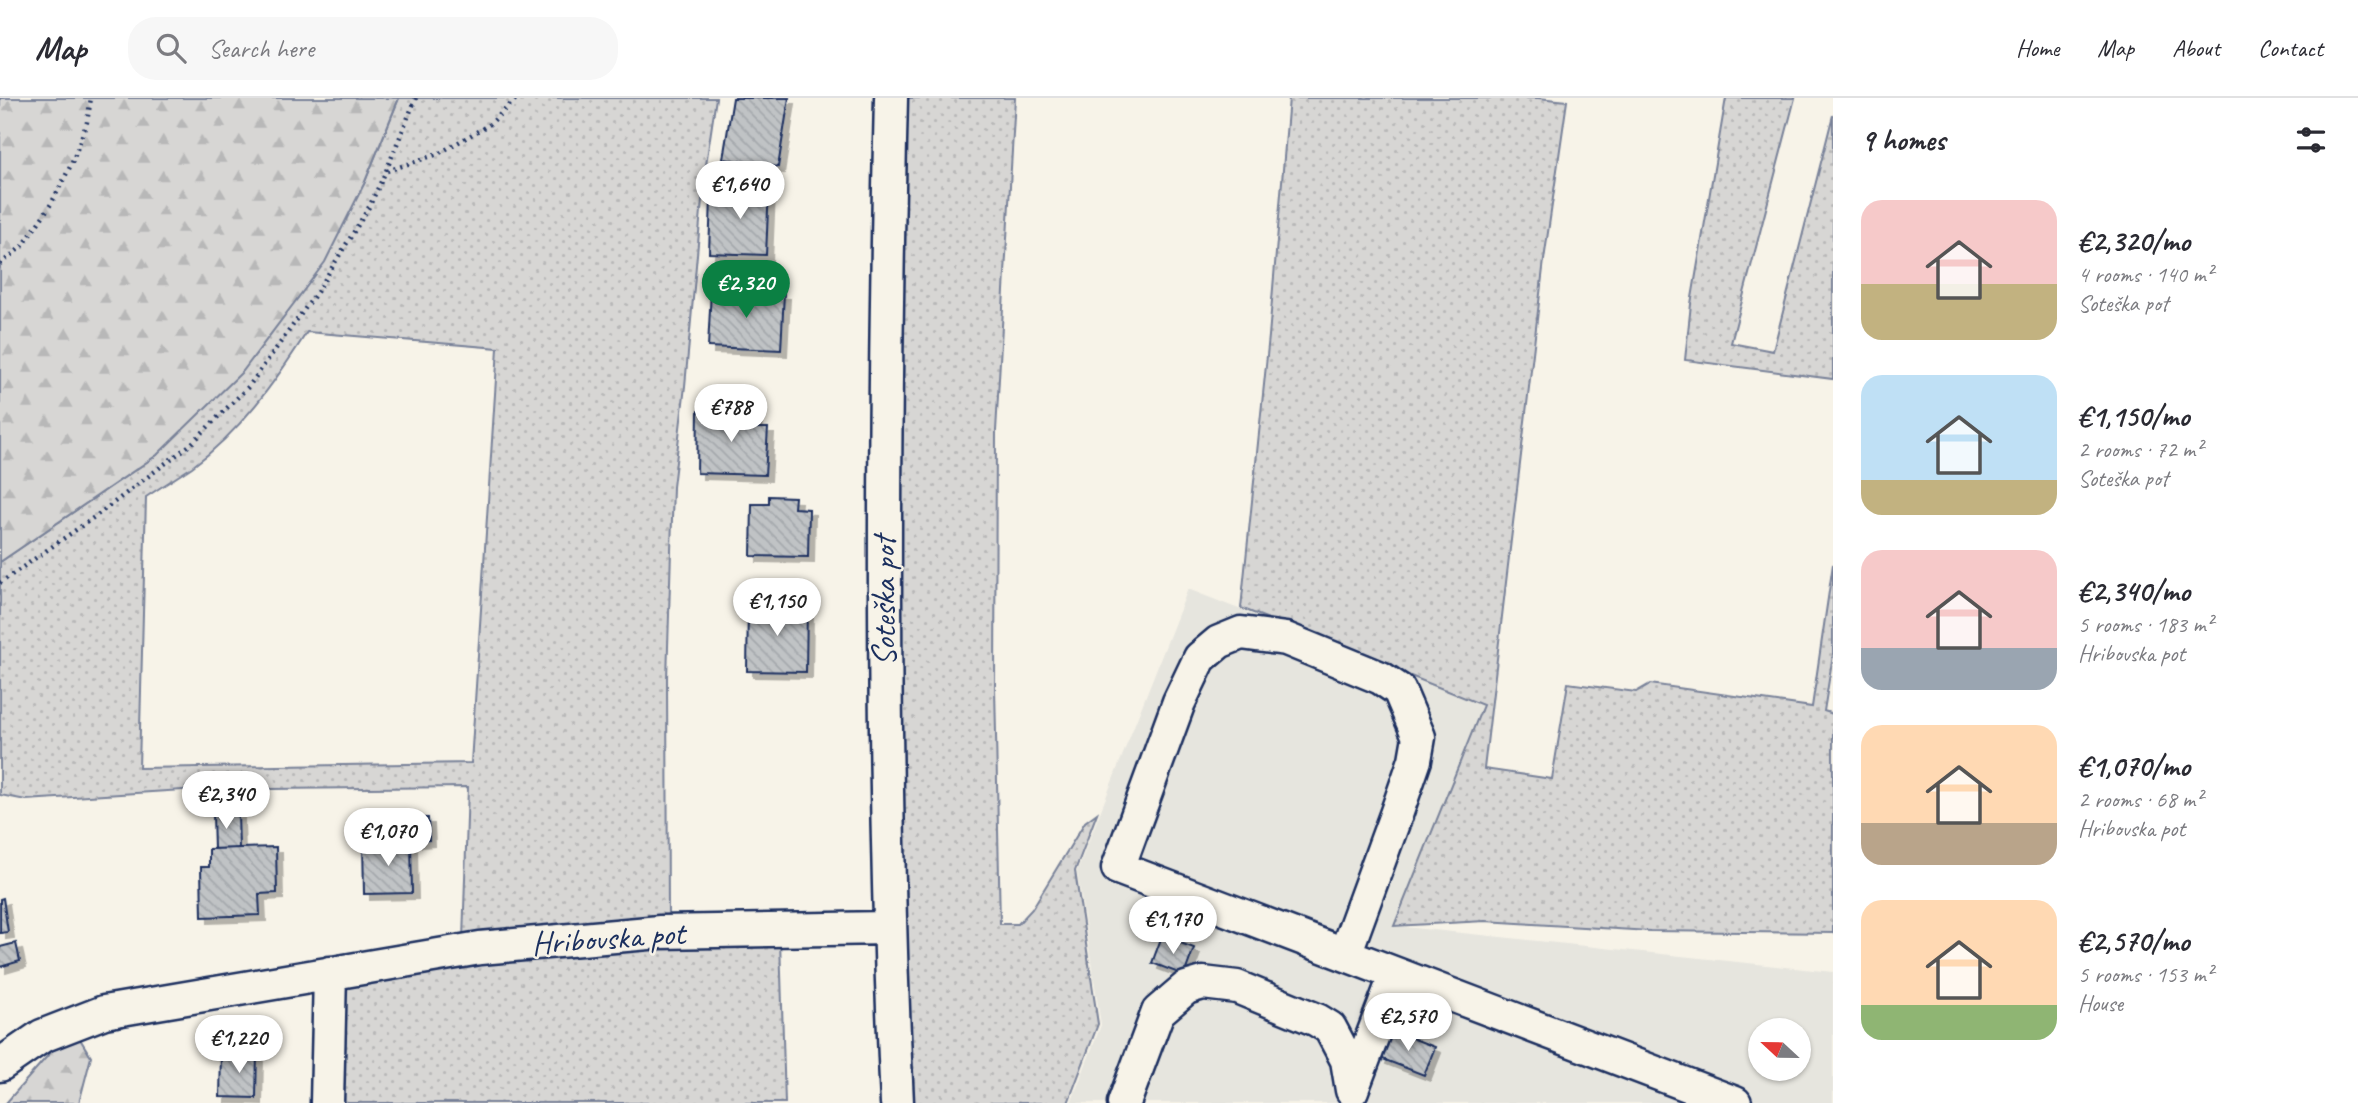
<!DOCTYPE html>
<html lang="en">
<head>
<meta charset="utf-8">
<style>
  :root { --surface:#fff; --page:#f7f7f7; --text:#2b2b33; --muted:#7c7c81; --line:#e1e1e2; --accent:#0b8043 }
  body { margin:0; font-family:Caveat,sans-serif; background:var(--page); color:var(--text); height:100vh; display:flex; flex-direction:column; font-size:26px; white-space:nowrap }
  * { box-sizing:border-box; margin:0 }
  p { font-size:23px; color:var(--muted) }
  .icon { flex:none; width:38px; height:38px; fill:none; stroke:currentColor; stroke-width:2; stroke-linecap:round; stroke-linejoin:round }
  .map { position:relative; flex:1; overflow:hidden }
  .sheet { display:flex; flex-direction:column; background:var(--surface); width:525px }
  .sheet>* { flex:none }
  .needle { width:46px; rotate:292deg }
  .controls { position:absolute; left:1748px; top:920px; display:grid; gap:14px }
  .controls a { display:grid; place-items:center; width:63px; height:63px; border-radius:50%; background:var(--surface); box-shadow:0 2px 5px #0004; font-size:35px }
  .price { position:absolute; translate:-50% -60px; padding:0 16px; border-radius:24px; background:#fff; color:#222; font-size:23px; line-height:46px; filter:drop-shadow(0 2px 4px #0008) }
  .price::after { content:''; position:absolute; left:50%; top:42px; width:21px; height:16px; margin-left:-10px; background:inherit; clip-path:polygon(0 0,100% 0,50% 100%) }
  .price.current { background:var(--accent); color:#fff }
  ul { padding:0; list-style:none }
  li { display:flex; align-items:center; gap:21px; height:175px; padding:0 28px }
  li span { display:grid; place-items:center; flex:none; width:196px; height:140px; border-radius:21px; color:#555 }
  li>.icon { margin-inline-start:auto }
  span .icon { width:84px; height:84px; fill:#fffc; stroke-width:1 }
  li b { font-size:30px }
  h2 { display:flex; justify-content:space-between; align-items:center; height:84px; padding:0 28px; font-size:30px }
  header { display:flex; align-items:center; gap:42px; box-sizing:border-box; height:98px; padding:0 35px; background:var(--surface); border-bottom:2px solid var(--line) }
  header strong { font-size:33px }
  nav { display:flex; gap:38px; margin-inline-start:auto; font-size:24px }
  .search { width:490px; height:63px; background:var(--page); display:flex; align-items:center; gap:18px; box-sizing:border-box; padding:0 24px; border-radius:28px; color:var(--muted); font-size:26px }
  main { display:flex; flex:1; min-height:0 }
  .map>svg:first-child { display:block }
</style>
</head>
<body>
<header>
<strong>Map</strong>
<div class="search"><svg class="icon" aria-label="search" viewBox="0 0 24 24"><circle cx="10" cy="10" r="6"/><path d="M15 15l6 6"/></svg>Search here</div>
<nav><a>Home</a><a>Map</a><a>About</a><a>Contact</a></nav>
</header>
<main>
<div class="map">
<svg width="1833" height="1005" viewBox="0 0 1833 1005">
  <defs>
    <pattern id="grass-dots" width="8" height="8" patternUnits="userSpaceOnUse" patternTransform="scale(1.75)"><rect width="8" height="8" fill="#d7d6d4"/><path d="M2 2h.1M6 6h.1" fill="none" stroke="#b8b8b8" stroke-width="1.8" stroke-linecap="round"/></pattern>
    <pattern id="forest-firs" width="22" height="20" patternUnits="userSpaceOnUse" patternTransform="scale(1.75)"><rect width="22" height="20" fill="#d7d6d4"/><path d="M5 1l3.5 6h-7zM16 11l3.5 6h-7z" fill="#b8b8b8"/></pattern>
    <pattern id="building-back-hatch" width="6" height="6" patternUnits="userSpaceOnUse" patternTransform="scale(1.75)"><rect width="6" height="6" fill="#c0c3c5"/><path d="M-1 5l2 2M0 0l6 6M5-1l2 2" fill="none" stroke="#a4a8ac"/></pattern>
    <filter id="shadow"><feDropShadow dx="6" dy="6" stdDeviation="0" flood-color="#0004"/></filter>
  </defs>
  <rect width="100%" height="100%" fill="#f7f3e8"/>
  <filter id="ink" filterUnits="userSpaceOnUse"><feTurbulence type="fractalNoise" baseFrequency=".0143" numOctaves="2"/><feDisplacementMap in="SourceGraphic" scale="14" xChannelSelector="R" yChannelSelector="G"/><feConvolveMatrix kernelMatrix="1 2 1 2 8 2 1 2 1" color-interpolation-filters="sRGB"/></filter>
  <g filter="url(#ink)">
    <!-- built -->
    <path fill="#e6e5de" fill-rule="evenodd" d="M1188,491l295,116 -88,221 438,46v131h-762l30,-78 -24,-154zM1760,933h39v38h-39z"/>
    <!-- grass -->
    <path fill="url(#grass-dots)" stroke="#798299" stroke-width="2" fill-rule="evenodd" d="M399,0h317l-12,80 -19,208 -12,101 -6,192 1,240 -205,21 5,-153 -285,3 -157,10 -26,-5v-233l157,-107 207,-271zM307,234l191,16 -27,415 -332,5 7,-271c15,-10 31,-20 46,-30 48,-35 83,-85 115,-135z
      M906,0h109l-19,333 -1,256 5,237h18l14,-15 53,-87 12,-9 -22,58 23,153 -30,79h-159l-13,-440z
      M1289,0h249l29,3 -23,159 -60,509 68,10 16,-96 68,9 14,-8 162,23 21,-143v91l-9,56 9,3v219l-183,-2 -165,-10 -91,5 89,-221 -242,-97 28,-272z
      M1726,0h69l-64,245 42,8 60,-236v264l-148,-19 6,-56z
      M780,842l5,163h-452l5,-113 19,-13 175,-24z"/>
    <!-- forest -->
    <path fill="url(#forest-firs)" stroke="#798299" stroke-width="2" d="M0,0h399l-35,86 -39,78 -82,109 -86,84 -157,107z
      M80,941l11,18 -12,46h-73l52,-59z"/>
    <!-- building -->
    <path fill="url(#building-back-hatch)" stroke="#1b2f5e" stroke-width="2" filter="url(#shadow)" d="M733,0h56l-11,69 -55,-8z
      M723,88l46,1 -3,68 -57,-2 2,-55h12z
      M711,192l73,3 -3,57 -73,-3z
      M698,313l58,2 -1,15h13l-3,47 -68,-2z
      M769,398l26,1 -1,11 15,1 -1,48 -57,-1 1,-52h17z
      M748,507l59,1 -1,66 -59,-1z
      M238,715l1,35 -25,1 -1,-35z
      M415,720h13l1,22 -13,1z
      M411,743l1,52 -48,1 -1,-52z
      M276,749l1,46 -18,1 1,21 -58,2 -1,-50h8v-18z
      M3,800l5,34 -8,1v-34z
      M1162,838l32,12 -10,27 -32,-12z
      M16,845l4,18 -20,6v-20z
      M1391,932l44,17 -11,28 -44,-17z
      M221,955h36l-1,45 -36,-1z"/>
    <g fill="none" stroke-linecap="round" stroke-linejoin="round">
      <!-- minor casing -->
      <g stroke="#1b2f5e" stroke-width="37">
        <path id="minor" d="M891,0c-8,335 -10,670 6,1005
          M1345,856l52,-142 18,-52 4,-23 -20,-47 -18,-12 -95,-39 -45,-6 -22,9 -19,16 -21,44 -61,166 617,235
          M0,967l42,-29 62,-24 376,-64 180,-16 228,-4
          M1352,992l44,-116
          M327,1005l3,-130
          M1124,1005l34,-91 28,-24 17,-5 34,4 80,33 13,8 17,32 5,30"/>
      </g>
      <!-- path -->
      <path stroke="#1b2f5e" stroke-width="4.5" stroke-dasharray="2 5" stroke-linecap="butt" d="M387,73l51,-17 52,-30 27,-26
        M0,166l23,-18 28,-42 21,-41 15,-41 4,-24
        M0,485l100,-70 91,-69 58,-58 68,-94 52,-85 17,-36 30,-73"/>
      <!-- minor -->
      <use href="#minor" stroke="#f7f3e8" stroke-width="32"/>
    </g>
  </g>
  <g text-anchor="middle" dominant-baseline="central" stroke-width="5" stroke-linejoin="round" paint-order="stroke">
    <!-- street labels -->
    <g font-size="33" fill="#1b2f5e" stroke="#f7f3e8">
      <text transform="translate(884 503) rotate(-90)">Soteška pot</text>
      <text transform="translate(608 840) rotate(-4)">Hribovska pot</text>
    </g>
  </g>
</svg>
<div class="controls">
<a><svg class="needle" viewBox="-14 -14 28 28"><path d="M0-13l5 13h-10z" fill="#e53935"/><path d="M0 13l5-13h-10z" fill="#7c7c81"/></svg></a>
</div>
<b class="price" style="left:740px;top:123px">€1,640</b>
<b class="price current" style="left:746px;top:222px">€2,320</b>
<b class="price" style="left:731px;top:346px">€788</b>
<b class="price" style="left:777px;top:540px">€1,150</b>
<b class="price" style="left:226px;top:733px">€2,340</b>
<b class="price" style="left:388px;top:770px">€1,070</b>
<b class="price" style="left:1173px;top:858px">€1,170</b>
<b class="price" style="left:1408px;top:955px">€2,570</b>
<b class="price" style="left:239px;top:977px">€1,220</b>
</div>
<section class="sheet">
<h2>9 homes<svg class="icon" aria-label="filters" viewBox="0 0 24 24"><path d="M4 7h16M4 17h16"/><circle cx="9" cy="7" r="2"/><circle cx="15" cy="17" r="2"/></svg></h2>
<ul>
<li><span style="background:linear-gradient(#f6c9c9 60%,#c2b280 0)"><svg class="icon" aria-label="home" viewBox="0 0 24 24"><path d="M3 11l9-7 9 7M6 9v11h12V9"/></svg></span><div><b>€2,320/mo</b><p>4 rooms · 140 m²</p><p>Soteška pot</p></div></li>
<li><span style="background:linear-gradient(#bfe0f5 75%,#c2b280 0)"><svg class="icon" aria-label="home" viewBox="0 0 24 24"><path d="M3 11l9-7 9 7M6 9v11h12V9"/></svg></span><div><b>€1,150/mo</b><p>2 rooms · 72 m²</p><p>Soteška pot</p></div></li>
<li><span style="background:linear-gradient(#f6c9c9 70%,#9aa5b1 0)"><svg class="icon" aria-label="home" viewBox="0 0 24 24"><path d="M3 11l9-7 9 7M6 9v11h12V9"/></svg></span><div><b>€2,340/mo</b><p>5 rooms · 183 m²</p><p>Hribovska pot</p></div></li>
<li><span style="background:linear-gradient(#ffd9b3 70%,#b9a48a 0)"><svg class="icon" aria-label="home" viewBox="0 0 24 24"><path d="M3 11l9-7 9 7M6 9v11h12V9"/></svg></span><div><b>€1,070/mo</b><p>2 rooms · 68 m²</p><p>Hribovska pot</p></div></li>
<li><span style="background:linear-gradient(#ffd9b3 75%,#8fb573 0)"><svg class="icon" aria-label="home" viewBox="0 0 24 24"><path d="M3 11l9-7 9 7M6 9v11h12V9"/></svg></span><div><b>€2,570/mo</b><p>5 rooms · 153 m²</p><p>House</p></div></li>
</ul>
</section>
</main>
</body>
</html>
